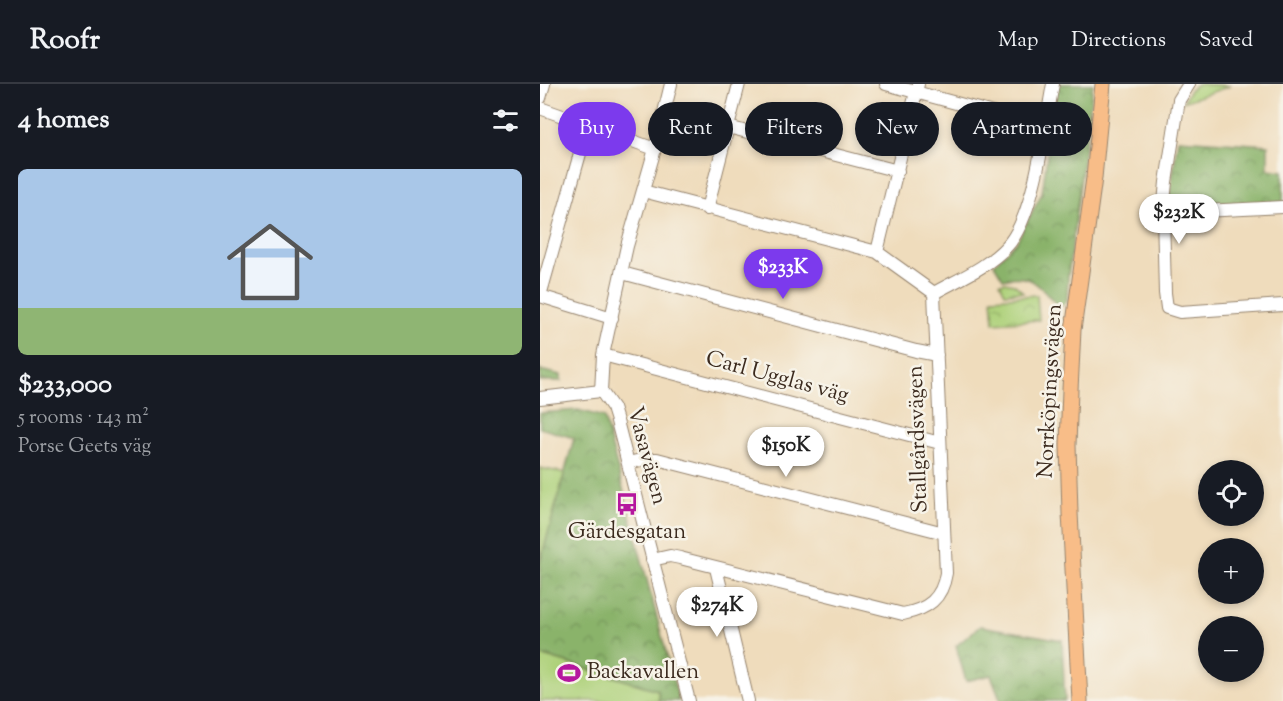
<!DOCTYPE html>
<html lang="en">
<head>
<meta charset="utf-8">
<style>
  :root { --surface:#171b24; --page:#242831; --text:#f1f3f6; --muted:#9ea1a6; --line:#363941; --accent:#7c3aed }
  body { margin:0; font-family:"Sorts Mill Goudy",serif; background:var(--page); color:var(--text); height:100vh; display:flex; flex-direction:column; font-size:22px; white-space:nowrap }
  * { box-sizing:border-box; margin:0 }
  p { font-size:20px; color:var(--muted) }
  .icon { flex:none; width:33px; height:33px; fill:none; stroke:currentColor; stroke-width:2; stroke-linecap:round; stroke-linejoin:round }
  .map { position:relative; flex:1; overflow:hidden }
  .details { display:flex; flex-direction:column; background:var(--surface); width:540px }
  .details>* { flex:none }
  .hud { position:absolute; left:18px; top:18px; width:570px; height:54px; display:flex; gap:12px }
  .buttons { position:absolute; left:658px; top:376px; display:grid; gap:12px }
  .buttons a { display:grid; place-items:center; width:66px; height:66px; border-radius:50%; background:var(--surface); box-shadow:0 3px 9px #0003; font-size:30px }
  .price { position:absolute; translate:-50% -51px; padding:0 14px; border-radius:21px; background:#fff; color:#222; font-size:20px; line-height:39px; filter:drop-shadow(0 2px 3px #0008) }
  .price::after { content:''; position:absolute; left:50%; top:36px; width:18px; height:14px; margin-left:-9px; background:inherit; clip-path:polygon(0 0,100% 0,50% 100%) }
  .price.active { background:var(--accent); color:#fff }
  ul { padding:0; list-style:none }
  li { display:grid; align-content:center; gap:12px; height:318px; padding:0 18px }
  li+li { border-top:2px solid var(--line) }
  li span { display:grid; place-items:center; height:186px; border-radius:9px; color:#555 }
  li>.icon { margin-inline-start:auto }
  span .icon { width:108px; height:108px; fill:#fffc; stroke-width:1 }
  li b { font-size:26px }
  h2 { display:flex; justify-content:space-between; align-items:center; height:72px; padding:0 18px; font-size:26px }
  .pill { padding:0 21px; border-radius:27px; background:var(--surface); box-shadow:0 3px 9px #0003; font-size:21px; line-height:54px }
  .pill.active { background:var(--accent); color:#fff }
  header { display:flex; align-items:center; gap:36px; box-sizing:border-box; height:84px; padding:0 30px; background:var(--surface); border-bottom:2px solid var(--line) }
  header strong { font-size:28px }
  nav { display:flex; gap:33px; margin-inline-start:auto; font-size:21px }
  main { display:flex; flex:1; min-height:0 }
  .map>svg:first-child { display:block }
</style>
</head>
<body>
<header>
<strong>Roofr</strong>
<nav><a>Map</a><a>Directions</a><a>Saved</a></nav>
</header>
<main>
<section class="details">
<h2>4 homes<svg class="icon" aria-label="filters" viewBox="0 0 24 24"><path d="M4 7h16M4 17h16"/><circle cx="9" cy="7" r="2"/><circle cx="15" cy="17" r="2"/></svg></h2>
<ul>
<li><span style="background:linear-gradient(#a9c7e8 75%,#8fb573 0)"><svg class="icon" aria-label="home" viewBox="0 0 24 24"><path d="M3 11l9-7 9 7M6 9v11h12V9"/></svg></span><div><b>$233,000</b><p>5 rooms · 143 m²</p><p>Porse Geets väg</p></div></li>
</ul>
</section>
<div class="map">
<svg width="743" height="617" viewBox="0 0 743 617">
  <defs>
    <pattern id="forest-crowns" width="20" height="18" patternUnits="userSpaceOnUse" patternTransform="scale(1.5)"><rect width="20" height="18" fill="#8ab36a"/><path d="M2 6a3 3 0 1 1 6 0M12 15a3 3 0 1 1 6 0" fill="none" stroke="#729257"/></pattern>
    <pattern id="park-crowns" width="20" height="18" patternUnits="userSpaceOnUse" patternTransform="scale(1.5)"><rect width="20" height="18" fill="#aed17a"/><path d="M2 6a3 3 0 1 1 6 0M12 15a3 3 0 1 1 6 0" fill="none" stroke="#8faa63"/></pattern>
  </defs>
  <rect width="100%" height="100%" fill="#f7f3e8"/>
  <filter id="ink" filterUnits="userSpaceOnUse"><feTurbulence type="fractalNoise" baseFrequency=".0167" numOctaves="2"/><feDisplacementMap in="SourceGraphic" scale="12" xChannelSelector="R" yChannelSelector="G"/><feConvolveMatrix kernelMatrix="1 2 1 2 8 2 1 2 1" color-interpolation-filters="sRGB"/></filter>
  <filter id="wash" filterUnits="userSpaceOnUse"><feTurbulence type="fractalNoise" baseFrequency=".008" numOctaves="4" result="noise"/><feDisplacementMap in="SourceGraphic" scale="24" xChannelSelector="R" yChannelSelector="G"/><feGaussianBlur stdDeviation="1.35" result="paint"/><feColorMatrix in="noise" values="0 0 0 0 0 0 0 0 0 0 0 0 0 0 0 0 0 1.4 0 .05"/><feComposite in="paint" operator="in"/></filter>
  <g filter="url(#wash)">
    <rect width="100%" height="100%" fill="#efdcbc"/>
    <!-- green -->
    <path fill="#aed17a" stroke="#747e4c" stroke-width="1.5" d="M657,0l33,2 -47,16 7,-12z
      M0,384l25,5 -25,90z
      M0,571l118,35 1,11h-119z"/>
    <!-- forest -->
    <path fill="url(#forest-crowns)" stroke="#626e44" stroke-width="1.5" d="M517,0h36l-25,193 -1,23 -4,5h-5c-21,-19 -23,-32 -55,-26l-9,-15 23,-23 25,-48z
      M638,55l90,6v24l15,2v32l-115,4z
      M0,286l21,5v6h-21z
      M38,326l26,7 75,284h-20l-1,-11 -118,-35v-92l34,-125 -34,-10v-15z
      M440,542l82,14 3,61h-64l-10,-26 -25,6 -10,-35z"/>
    <!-- park -->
    <path fill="url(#park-crowns)" stroke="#747e4c" stroke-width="1.5" d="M465,198l9,2 9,8 -18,1 -5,-10z
      M497,211l2,25 -45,3 -2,-25z"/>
  </g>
  <g filter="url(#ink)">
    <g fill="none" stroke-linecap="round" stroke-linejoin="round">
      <!-- minor casing -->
      <g stroke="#95836d" stroke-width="14">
        <path id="minor" d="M131,0l-16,65 -28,97 -24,109 -2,36 12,17 4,13 72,280
          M346,0l158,43
          M649,0l-10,16 -13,82 -3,31 2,80 2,15 13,4 103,-7
          M0,14l4,-14
          M0,24l115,41
          M48,41l-48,171 72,22
          M188,43l170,44
          M103,107l234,61 57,41 12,280c-4,26 -18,36 -43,41l-223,-56 -10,-2 -18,4
          M167,125l32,-125
          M623,129l120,-6
          M337,168l41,-168
          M82,189l294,78 21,4
          M394,209c25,-14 54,-26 73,-47 28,-30 38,-121 46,-162
          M63,271l337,88
          M0,314l61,-7
          M88,379l17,-4h12l287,74
          M176,484l32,133"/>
      </g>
      <!-- major casing -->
      <g stroke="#95836d" stroke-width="17">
        <path id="major" d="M540,617l-10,-188 -2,-68 2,-55 3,-60 21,-152 9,-94"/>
      </g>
      <!-- minor -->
      <use href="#minor" stroke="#fff" stroke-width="12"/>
      <!-- major -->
      <use href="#major" stroke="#f8bd88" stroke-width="15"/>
    </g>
  </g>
  <!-- icons -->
  <defs>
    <g id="bus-bare" transform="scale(1.8)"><path d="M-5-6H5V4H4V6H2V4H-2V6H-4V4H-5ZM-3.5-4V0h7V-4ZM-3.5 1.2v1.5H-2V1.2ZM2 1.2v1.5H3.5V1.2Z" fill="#b5179e" stroke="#f7f3e8" stroke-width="2.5" paint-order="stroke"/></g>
    <g id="stadium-bare" transform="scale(1.8)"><path d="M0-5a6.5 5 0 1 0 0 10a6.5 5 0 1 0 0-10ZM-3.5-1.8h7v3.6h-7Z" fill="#b5179e" stroke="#f7f3e8" stroke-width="2.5" paint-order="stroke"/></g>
  </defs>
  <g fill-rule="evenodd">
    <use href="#bus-bare" x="87" y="420"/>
    <use href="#stadium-bare" x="29" y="589"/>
  </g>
  <g text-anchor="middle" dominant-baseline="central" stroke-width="5" stroke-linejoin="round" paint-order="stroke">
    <!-- street labels -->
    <g font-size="22" fill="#3b2a1e" stroke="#f7f3e8">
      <text transform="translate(237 294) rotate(15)">Carl Ugglas väg</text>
      <text transform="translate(511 307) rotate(-87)">Norrköpingsvägen</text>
      <text transform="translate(379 355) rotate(-92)">Stallgårdsvägen</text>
      <text transform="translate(106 372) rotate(75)">Vasavägen</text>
    </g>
    <!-- poi labels -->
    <g font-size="22" fill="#3b2a1e" stroke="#f7f3e8">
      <text x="87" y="449">Gärdesgatan</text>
      <text x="47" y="589" text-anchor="start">Backavallen</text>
    </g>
  </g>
</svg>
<div class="buttons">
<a><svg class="icon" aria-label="locate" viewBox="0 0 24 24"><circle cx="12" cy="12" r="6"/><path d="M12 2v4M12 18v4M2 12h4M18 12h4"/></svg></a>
<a>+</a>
<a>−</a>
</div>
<b class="price" style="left:639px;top:161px">$232K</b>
<b class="price active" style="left:243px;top:216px">$233K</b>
<b class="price" style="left:246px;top:394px">$150K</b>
<b class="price" style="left:177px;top:554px">$274K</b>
<div class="hud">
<a class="pill active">Buy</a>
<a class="pill">Rent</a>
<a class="pill">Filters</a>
<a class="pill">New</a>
<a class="pill">Apartment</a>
</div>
</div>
</main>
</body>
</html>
